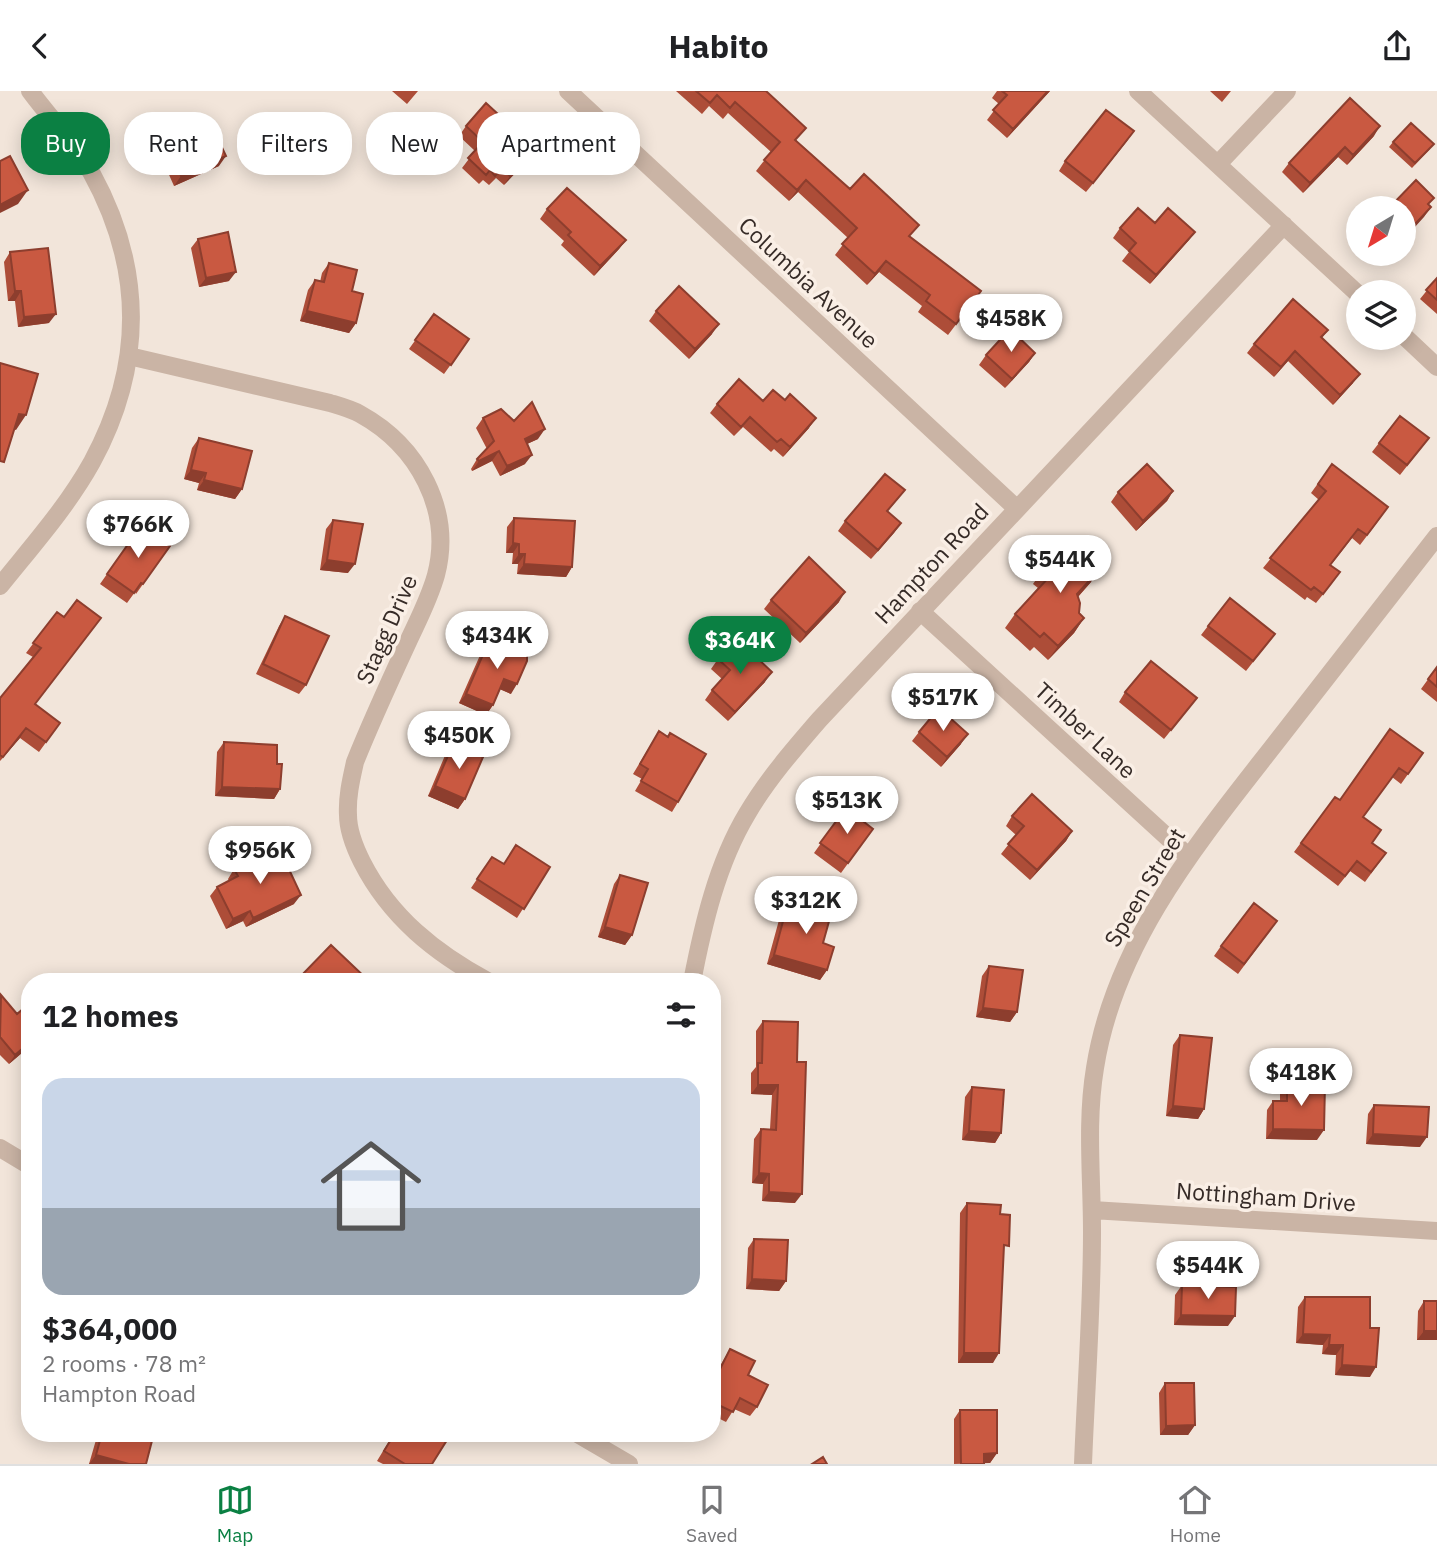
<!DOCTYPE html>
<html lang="en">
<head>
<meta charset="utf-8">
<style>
  :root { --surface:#fff; --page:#f2f2f2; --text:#202124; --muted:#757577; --line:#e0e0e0; --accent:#0b8043 }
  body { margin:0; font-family:"IBM Plex Sans",sans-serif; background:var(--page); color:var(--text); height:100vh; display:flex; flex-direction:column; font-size:26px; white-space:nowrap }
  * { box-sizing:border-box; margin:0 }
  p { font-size:23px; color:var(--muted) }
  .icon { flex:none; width:38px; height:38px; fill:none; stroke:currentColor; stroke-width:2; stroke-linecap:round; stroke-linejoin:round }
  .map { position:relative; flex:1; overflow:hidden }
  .panel { position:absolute; left:21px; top:882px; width:700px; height:469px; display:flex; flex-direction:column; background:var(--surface); border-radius:28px; box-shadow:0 4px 18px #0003 }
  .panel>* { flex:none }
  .hud { position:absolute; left:21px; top:21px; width:700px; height:63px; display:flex; gap:14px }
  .needle { width:46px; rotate:218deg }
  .controls { position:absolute; left:1346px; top:105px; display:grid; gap:14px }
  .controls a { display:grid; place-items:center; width:70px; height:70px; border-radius:50%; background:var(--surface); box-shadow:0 4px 18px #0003; font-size:35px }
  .price { position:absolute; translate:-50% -60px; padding:0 16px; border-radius:24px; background:#fff; color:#222; font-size:23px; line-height:46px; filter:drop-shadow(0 2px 4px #0008) }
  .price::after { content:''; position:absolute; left:50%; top:42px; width:21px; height:16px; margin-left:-10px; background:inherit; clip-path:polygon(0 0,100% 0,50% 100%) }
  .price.active { background:var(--accent); color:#fff }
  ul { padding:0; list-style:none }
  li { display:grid; align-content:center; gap:14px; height:371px; padding:0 21px }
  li+li { border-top:2px solid var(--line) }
  li span { display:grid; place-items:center; height:217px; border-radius:21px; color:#555 }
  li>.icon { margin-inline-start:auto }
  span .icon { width:126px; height:126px; fill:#fffc; stroke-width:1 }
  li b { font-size:30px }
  h2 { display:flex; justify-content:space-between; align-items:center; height:84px; padding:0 21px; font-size:30px }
  .chip { padding:0 24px; border-radius:28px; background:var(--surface); box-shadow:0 4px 18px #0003; font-size:24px; line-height:63px }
  .chip.active { background:var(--accent); color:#fff }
  header { display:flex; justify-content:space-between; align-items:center; height:91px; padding:0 21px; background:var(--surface); font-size:32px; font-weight:700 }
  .tab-bar { display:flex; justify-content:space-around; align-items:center; height:98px; border-top:2px solid var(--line); background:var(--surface); font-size:19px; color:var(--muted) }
  .tab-bar a { display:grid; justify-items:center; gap:4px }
  .tab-bar .active { color:var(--accent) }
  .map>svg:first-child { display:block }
</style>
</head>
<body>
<header><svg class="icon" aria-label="back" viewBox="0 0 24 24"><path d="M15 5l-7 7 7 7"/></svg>Habito<svg class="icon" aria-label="share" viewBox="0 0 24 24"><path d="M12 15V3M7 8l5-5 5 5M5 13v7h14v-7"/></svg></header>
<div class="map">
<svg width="1437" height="1373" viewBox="0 0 1437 1373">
  <rect width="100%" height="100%" fill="#f2e5da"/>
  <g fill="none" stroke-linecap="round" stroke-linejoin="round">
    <!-- minor -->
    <path stroke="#cab4a5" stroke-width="18" d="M568,0l448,417
      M1138,0l220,203
      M1218,73l69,-73
      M1404,245l33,31
      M129,265l201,47c10,3 21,6 30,11 58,32 93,96 76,161 -7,25 -19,47 -29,69 -18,39 -36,78 -52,118 -4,18 -8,35 -7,53 0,16 7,33 14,47 28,55 73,91 127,120
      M0,495c32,-40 67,-79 92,-124 52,-96 52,-194 -1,-290 -17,-29 -41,-54 -61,-81
      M920,520l269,246
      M692,891c11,-57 25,-118 55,-168 20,-34 46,-64 72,-94l465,-495
      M0,1057l30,18
      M1092,1119l345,21
      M576,1342l53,31
      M1083,1373c3,-77 9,-155 9,-232 0,-55 -6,-110 3,-164 20,-128 106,-229 183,-328 53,-68 106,-136 159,-204"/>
  </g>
  <!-- wall -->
  <path fill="#ad4d38" d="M392,0h26l-11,13z
    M676,0h90l31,50 53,48 61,48 62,65 -25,33 -30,-23 4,-6 -43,-34 -12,13 -32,-30 13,-17 -50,-46 -9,9 -33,-30 15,-19 -43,-39 -5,6 -14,-13 -7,8z
    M997,0h53l-43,47 -20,-18 12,-16 -7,-6z
    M1210,0h21l-9,11z
    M466,35l51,21 11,9 -6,10 -18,19 -8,-7 -7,7 -6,-5 -4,4 -17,-16 13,-17 -16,-15z
    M1374,45l-27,29 -9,-8 -35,36 -21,-21 7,-9z
    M165,49l54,26 -45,20 -16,-36z
    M1127,50l-41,51 -27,-21 6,-10z
    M1393,51l37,7 -18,19 -23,-21z
    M547,118l79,31 -7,9 -25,27 -33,-31 3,-4 -24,-22z
    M1155,132l40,9 -7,9 -38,43 -28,-23 7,-9 -16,-14 7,-10z
    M198,148l31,42 -30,6 -8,-39z
    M10,161l39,71 -31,4 -3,-26h-7l-4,-39z
    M1380,163h9l-4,4z
    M329,172l27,60 -7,10 -49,-12 8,-31 7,-10 5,2 2,-9z
    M1437,187v36l-17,-15z
    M656,220l56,23 -23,25 -40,-38z
    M434,223l35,25 -25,35 -35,-25z
    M1328,239l-6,8 31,45 -20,22 -45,-44 -14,16 -27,-24 7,-9z
    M1035,262l-6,9 -24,26 -26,-23 7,-10z
    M763,310l46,27 -26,29 -9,-8 -3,3 -28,-25 -9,9 -24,-23 7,-9z
    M483,327l31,3 24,18 -11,5 -2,20 -25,12 -8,-15 -20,10 -1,-2 6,-10 10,-10 -11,-21z
    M199,347l43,51 -7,10 -38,-9 2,-7 -15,-4 8,-31z
    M1429,347l-29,37 -28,-23 7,-9z
    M1332,373l50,52 -22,29 -8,-7 -21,27 2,17 -17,21 -9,-6 -2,3 -42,-32 56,-68 -8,-7z
    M905,399l-18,22 14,11 -30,36 -33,-28 7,-10z
    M1173,400l-6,10 -31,30 -25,-29 7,-10z
    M514,427l58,49 -6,10 -49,-3 1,-10h-6l1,-11h-7l1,-26z
    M333,429l15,53 -28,-3 6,-41z
    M141,435l29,20 -34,48 -1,-2 -8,11 -27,-19z
    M1043,479l48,12 -13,15 1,16 5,5 -10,15 -26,27 -14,-13 -4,4 -25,-23 10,-14 23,-26 -5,-4z
    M771,509l68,2 -39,41 -36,-34z
    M57,521l-22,93 25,18 -21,29 -19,-14 -20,23v-63l33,-41 -7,-4z
    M285,525l21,69 -7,9 -43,-20 23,-48z
    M1208,535l67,8 -29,37 -45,-36z
    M488,552l14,6 4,-6 5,51 -11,-5 -7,16 -7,10 -27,-12 22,-50z
    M718,568l47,23 -37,39 -23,-21 7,-10 10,-11 -11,-10z
    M1437,576v35l-16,-13z
    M1125,601l72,6 -33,41 -45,-37z
    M659,640l19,71 -6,10 -37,-21 7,-12 -9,-5z
    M919,641l42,12 -20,23 -29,-26z
    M224,651l53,22 3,25 -6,10 -59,-3 2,-44z
    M453,653l12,55 -7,10 -30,-13 18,-43z
    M1423,662l-22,31 -9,-7 -29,40 9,26 14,10 -21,29 -15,-11 -12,15 -44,-34 41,-55 5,3z
    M846,717l27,21 -32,44 -27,-20z
    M1012,725l60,15 -6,10 -36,39 -29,-26 15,-19 -10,-9z
    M492,766l11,7 47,3 -33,51 -46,-30z
    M234,778l60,35 -48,23 -3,-6 -17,8 -16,-33 7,-9 12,-6 -1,-2z
    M620,784l12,60 -7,10 -27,-8 16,-53z
    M807,808l16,44 4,27 -7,10 -53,-16 12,-44 7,-10 13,4 1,-5z
    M1277,830l-39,53 -24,-18 7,-10z
    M989,875l28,46 -7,10 -34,-5 6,-41z
    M0,905l17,18 13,32 -21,18 -9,-9z
    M763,930l35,1 -3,181 -33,-2 1,-17 -11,-1 2,-44 7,-10h9l2,-34 -21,-1v-21l5,-6v-36z
    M1180,944l24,74 -6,10 -32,-3 7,-71z
    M1287,992l30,57 -51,-1 1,-29 6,-9h7v-8z
    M972,996l29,46 -6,10 -33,-3 3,-43z
    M1374,1014l46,42 -54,-3 2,-30z
    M967,1112l33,11 4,38 -11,111h-35l2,-150z
    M754,1148l32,42 -7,10 -33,-2 2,-41z
    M1182,1194l46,41 -54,-1 1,-30z
    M1305,1206l65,31v49l-35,-2 1,-20 -14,-1 1,-9 -27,-2 2,-36z
    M1424,1210l13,39h-20l1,-29z
    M730,1258l18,26 9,32 -7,9 -16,-7 -8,13 -14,-7v-34l12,-22z
    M1165,1292l30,42 -7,10h-28l-1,-42z
    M960,1319l37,43 -7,10 -36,1v-45z
    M98,1342h56l-8,31h-57z
    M298,1342h17l-5,8z
    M394,1342h41l-3,31h-49l-6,-3z"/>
  <!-- shaded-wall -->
  <path fill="#8d3e2e" d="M1048,0h2l-43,47 6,-9z
    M1380,35l-6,10 -27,29 6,-10z
    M1134,40l-7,10 -41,51 7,-9z
    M1345,56l-7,10 -35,36 7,-10z
    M226,65l-7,10 -45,20 7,-10z
    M528,65l-6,10 -18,19 6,-9z
    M806,89l-8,12 -9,9 8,-11z
    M28,99l-10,14 -18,9v-8z
    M1431,116l-7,10 -20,22v-3z
    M1195,141l-7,9 -38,43 6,-9z
    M626,149l-7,9 -25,27 6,-10z
    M886,170l-7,11 -12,13 8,-11z
    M236,181l-7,9 -30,6 7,-9z
    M15,200h6l-6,10h-7z
    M307,220l49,12 -7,10 -49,-12z
    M56,223l-7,9 -31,4 6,-10z
    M719,233l-7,10 -23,25 6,-10z
    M1295,260l-7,10 -14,16 7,-10z
    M1035,262l-6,9 -24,26 7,-9z
    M1360,283l-7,9 -20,22 7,-10z
    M19,323l7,1 -10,15 -7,-2z
    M816,327l-7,10 -26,29 7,-10z
    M545,338l-7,10 -20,9 7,-9z
    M499,360l-7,10 -20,10 7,-10z
    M532,364l-7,9 -25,12 7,-10z
    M191,379l15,3 -7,10 -15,-4z
    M204,389l38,9 -7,10 -38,-9z
    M1173,400l-6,10 -31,30 7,-10z
    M901,432l-7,10 -23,26 7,-9z
    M513,452l6,1 -6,9h-7z
    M519,463h6l-7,10h-6z
    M327,469l28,4 -7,9 -28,-3z
    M524,473l48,3 -6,10 -49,-3z
    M1101,477l-10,14 -24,27 10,-15z
    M845,501l-6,10 -39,41 6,-10z
    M1084,527l-10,15 -26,27 10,-14z
    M772,581l-7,10 -37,39 7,-9z
    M504,588l13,5 -6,10 -14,-6z
    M466,603l27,11 -7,10 -27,-12z
    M26,637l-6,10 -20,23 3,-4z
    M968,643l-7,10 -20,23 6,-10z
    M435,695l30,13 -7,10 -30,-13z
    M222,696l58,2 -6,10 -59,-3z
    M1072,740l-6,10 -36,39 7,-10z
    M301,804l-7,9 -48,23 7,-9z
    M250,820l-7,10 -17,8 7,-10z
    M605,836l27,8 -7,10 -27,-8z
    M774,864l53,15 -7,10 -53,-16z
    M983,917l34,4 -7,10 -34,-5z
    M30,951v4l-21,18 6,-9z
    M758,994h20l-6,10 -21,-1z
    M1173,1015l31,3 -6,10 -32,-3z
    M1273,1038l51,1 -7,10 -51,-1z
    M969,1040l32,2 -6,10 -33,-3z
    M1373,1043l54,3 -7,10 -54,-3z
    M759,1082l10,1 -6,10 -11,-1z
    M769,1101l33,2 -7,9 -33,-2z
    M752,1188l34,2 -7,10 -33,-2z
    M1181,1224l54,1 -7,10 -54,-1z
    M1424,1240h13v9h-20z
    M1303,1243l27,1 -7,10 -27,-2z
    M1329,1254h14l-7,10 -14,-1z
    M964,1262h35l-6,10h-35z
    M1342,1274l34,2 -6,10 -35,-2z
    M1195,1334l-7,10h-28l6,-9z
    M997,1362l-7,10h-13l7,-9z
    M96,1364l33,9h-40z"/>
  <!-- building -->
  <path fill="#c95941" stroke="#8d3e2e" stroke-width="2" d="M696,0h70l40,37 -11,12 55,49 14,-15 55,51 -10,11 72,55 -25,33 -30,-23 4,-6 -44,-34 -11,13 -33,-30 15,-16 -51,-48 -9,10 -33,-30 16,-18 -45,-40 -5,6 -13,-13 -7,8z
    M1002,0h46l-35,38 -20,-19 14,-15z
    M1350,7l30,28 -27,29 -8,-8 -35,36 -21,-20z
    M486,12l38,35 -8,8 12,10 -18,20 -8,-8 -7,8 -5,-6 -4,5 -18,-17 15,-16 -17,-16z
    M1106,19l28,21 -41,52 -28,-22z
    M209,29l17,36 -45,20 -16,-36z
    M1411,32l23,21 -19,19 -22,-21z
    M10,65l18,34 -28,15v-44z
    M1416,89l18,18 -6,6 3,3 -27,29v-28h-15z
    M567,97l59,52 -26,26 -32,-31 3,-3 -24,-23z
    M1138,117l17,15 13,-15 27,24 -39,43 -27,-24 7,-8 -16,-15z
    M228,141l8,40 -30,6 -8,-39z
    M48,157l8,66 -32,3 -3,-26h-6l-5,-39z
    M329,172l28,7 -5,21 11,3 -7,29 -49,-12 8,-31 9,2z
    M1437,187v22l-11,-10z
    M679,195l40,38 -24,25 -39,-38z
    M1293,208l35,31 -7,7 39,37 -20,21 -45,-44 -14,16 -27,-23z
    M434,223l35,25 -18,26 -36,-25z
    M1010,238l25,24 -23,26 -26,-24z
    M0,272l38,11 -12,41 -7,-1 -15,48 -4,-1z
    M739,288l24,22 10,-11 12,10 5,-6 26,24 -26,29 -9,-8 -4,3 -27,-25 -9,10 -24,-23z
    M532,311l13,27 -20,10 7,16 -25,11 -8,-15 -20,10 -2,-2 17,-18 -11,-23 18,-9 13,12z
    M1400,325l29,22 -22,27 -28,-22z
    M199,347l53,13 -10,38 -38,-9 2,-7 -15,-3z
    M1147,373l26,27 -30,30 -25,-29z
    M1332,373l56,43 -21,28 -9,-6 -28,36 10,7 -17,22 -9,-7 -3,3 -41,-32 56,-67 -8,-7z
    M885,383l20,16 -18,21 14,12 -23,27 -33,-29z
    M514,427l61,3 -3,46 -48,-3 1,-10h-6v-10l-6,-1z
    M333,429l30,4 -8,40 -28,-4z
    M141,435l29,20 -27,38 -2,-1 -7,10 -27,-19z
    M1070,449l31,28 -24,26 3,9 -1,10 5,5 -26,28 -14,-13 -4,4 -25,-23 35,-38 -7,-6z
    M809,466l36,35 -39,41 -35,-33z
    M1230,507l45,36 -22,27 -45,-35z
    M77,509l24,18 -66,86 25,19 -14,19 -20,-14 -23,29 -3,-2v-57l41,-50 -8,-5 24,-31 7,5z
    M285,525l44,20 -23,49 -43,-21z
    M737,548l35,33 -37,40 -23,-22 18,-20 -12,-11z
    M488,552l15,7 3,-7 21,9v9l-10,23 -13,-5 -11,26 -27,-11z
    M1151,570l46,37 -26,32 -46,-38z
    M1437,576v20l-9,-8z
    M939,617l29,26 -21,23 -28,-25z
    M1390,638l33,24 -15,21 -9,-6 -36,49 18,13 -9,13 14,10 -15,19 -14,-11 -12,15 -44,-33 34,-46 5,3z
    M659,640l9,6 2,-4 36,21 -28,48 -37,-21 7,-12 -8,-5z
    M224,651l53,3v19h5l-2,25 -58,-2z
    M453,653l30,13 -18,42 -30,-13z
    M1032,703l40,37 -35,39 -29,-26 16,-18 -12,-10z
    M846,717l27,21 -25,34 -28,-20z
    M516,754l34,22 -26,42 -47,-30 15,-22 12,7z
    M279,757l22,47 -48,23 -3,-7 -17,8 -16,-32 21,-11 -4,-7z
    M620,784l28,8 -16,52 -27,-8z
    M807,808l26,8 -10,36 11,4 -7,23 -53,-15 12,-45 16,5z
    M1254,812l23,18 -33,43 -23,-18z
    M331,854l38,36 -66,1 -4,-4z
    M989,875l34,4 -6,42 -34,-4z
    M1,904l16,19 13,-11v39l-15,13 -15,-18z
    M763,930l35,1 -1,40h9l-4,132 -33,-2v-18l-10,-1 2,-44 15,1 2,-45h-20v-22h4z
    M1180,944l32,3 -8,71 -31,-3z
    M1287,992l38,1 -1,46 -51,-1v-28h14z
    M972,996l32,3 -3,43 -32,-2z
    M1374,1014l55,2 -2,30 -54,-3z
    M967,1112l34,2 -1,9 10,1 -1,31 -5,-1 -5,108h-35z
    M754,1148l34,1 -2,41 -34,-2z
    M1182,1194l54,2 -1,29 -54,-1z
    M1305,1206h65v31h9l-3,39 -34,-2 1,-20h-14l1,-10 -27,-1z
    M1424,1210h13v30h-13z
    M730,1258l25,12 -7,14 20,10 -11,22 -17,-9 -7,14 -21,-10v-17z
    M1165,1292h29l1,42 -29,1z
    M960,1319h37v43l-13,1v10h-23z
    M102,1342h52l-8,31h-17l-33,-9z
    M395,1342h40l12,7 -15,24h-27l-21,-13z
    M823,1366l4,7h-15z"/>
  <g text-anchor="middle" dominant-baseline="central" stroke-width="7" stroke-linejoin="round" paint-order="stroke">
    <!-- street labels -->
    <g font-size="23" fill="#362b27" stroke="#faefe6">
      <text transform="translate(809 191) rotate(43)">Columbia Avenue</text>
      <text transform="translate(931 472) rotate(-47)">Hampton Road</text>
      <text transform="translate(386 538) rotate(-66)">Stagg Drive</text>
      <text transform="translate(1086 639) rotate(43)">Timber Lane</text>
      <text transform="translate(1144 796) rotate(-59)">Speen Street</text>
      <text transform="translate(1266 1105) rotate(4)">Nottingham Drive</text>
    </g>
  </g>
</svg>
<div class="controls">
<a><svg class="needle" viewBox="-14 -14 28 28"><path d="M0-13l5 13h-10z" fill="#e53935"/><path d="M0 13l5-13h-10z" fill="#757577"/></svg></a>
<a><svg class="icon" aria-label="layers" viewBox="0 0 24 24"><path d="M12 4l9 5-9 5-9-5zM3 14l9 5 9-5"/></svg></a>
</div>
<b class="price" style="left:1011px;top:263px">$458K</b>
<b class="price" style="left:138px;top:469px">$766K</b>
<b class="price" style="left:1060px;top:504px">$544K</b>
<b class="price" style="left:497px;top:580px">$434K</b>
<b class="price active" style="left:740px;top:585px">$364K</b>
<b class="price" style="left:943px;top:642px">$517K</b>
<b class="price" style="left:459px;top:680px">$450K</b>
<b class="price" style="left:847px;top:745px">$513K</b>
<b class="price" style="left:260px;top:795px">$956K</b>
<b class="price" style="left:806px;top:845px">$312K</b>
<b class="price" style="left:1301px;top:1017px">$418K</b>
<b class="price" style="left:1208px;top:1210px">$544K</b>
<div class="hud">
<a class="chip active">Buy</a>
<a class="chip">Rent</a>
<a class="chip">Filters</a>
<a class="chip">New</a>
<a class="chip">Apartment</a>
</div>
<section class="panel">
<h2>12 homes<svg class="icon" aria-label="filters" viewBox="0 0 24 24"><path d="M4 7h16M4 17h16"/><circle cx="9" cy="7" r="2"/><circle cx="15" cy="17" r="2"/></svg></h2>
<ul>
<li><span style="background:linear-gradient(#c9d6e8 60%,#9aa5b1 0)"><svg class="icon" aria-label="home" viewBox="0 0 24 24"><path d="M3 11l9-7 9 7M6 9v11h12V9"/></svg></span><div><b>$364,000</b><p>2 rooms · 78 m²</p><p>Hampton Road</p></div></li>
</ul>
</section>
</div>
<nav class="tab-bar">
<a class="active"><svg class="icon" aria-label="map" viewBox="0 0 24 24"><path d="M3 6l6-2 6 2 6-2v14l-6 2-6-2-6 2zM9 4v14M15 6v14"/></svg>Map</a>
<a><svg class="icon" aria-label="saved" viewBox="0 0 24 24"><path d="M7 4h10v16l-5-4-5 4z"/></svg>Saved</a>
<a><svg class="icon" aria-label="home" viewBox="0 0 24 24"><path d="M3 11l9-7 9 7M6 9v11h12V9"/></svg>Home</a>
</nav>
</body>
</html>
